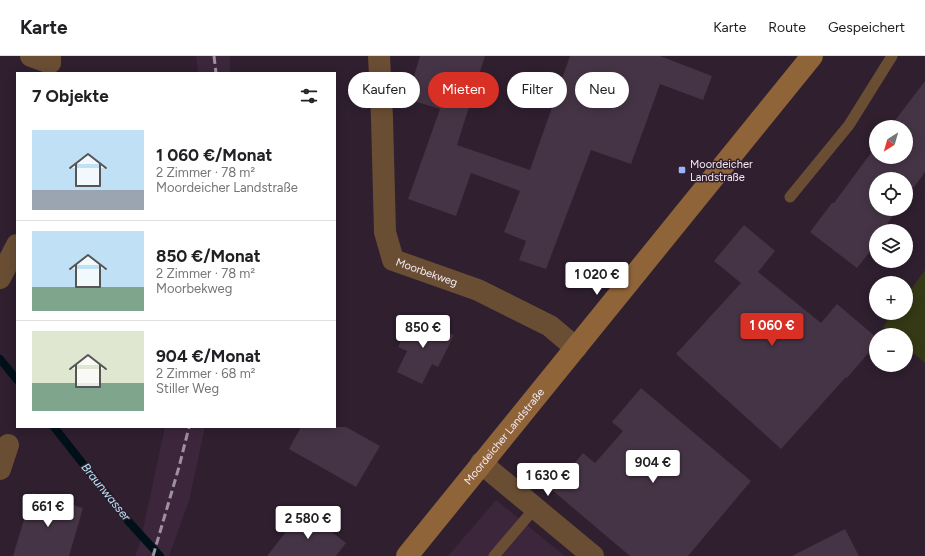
<!DOCTYPE html>
<html lang="de">
<head>
<meta charset="utf-8">
<style>
  :root { --surface:#fff; --page:#f2f2f2; --text:#202124; --muted:#757577; --line:#e0e0e0; --accent:#d93025 }
  body { margin:0; font-family:Figtree,sans-serif; background:var(--page); color:var(--text); height:100vh; display:flex; flex-direction:column; font-size:15px; white-space:nowrap }
  * { box-sizing:border-box; margin:0 }
  p { font-size:13px; color:var(--muted) }
  .icon { flex:none; width:22px; height:22px; fill:none; stroke:currentColor; stroke-width:2; stroke-linecap:round; stroke-linejoin:round }
  .map { position:relative; flex:1; overflow:hidden }
  .panel { position:absolute; left:16px; top:16px; width:320px; height:356px; display:flex; flex-direction:column; background:var(--surface); border-radius:0px; box-shadow:0 2px 10px #0003 }
  .panel>* { flex:none }
  .guide { position:absolute; left:348px; top:16px; width:380px; height:36px; display:flex; gap:8px }
  .needle { width:26px; rotate:217deg }
  .tools { position:absolute; left:869px; top:64px; display:grid; gap:8px }
  .tools a { display:grid; place-items:center; width:44px; height:44px; border-radius:50%; background:var(--surface); box-shadow:0 2px 10px #0003; font-size:20px }
  .price { position:absolute; translate:-50% -34px; padding:0 9px; border-radius:4px; background:#fff; color:#222; font-size:13px; line-height:26px; filter:drop-shadow(0 1px 2px #0008) }
  .price::after { content:''; position:absolute; left:50%; top:24px; width:12px; height:9px; margin-left:-6px; background:inherit; clip-path:polygon(0 0,100% 0,50% 100%) }
  .price.current { background:var(--accent); color:#fff }
  ul { padding:0; list-style:none }
  li { display:flex; align-items:center; gap:12px; height:100px; padding:0 16px }
  li+li { border-top:1px solid var(--line) }
  li span { display:grid; place-items:center; flex:none; width:112px; height:80px; border-radius:0px; color:#555 }
  li>.icon { margin-inline-start:auto }
  span .icon { width:48px; height:48px; fill:#fffc; stroke-width:1 }
  li b { font-size:17px }
  h2 { display:flex; justify-content:space-between; align-items:center; height:48px; padding:0 16px; font-size:17px }
  .chip { padding:0 14px; border-radius:18px; background:var(--surface); box-shadow:0 2px 10px #0003; font-size:14px; line-height:36px }
  .chip.current { background:var(--accent); color:#fff }
  header { display:flex; align-items:center; gap:24px; box-sizing:border-box; height:56px; padding:0 20px; background:var(--surface); border-bottom:1px solid var(--line) }
  header strong { font-size:19px }
  nav { display:flex; gap:22px; margin-inline-start:auto; font-size:14px }
  .map>svg:first-child { display:block }
</style>
</head>
<body>
<header>
<strong>Karte</strong>
<nav><a>Karte</a><a>Route</a><a>Gespeichert</a></nav>
</header>
<div class="map">
<svg width="925" height="500" viewBox="0 0 925 500">
  <rect width="100%" height="100%" fill="#2f1f2f"/>
  <!-- built -->
  <path fill="#3c263c" d="M196,0h34v17h-32z
    M165,371h40l-16,74 -20,55h-34l5,-13z
    M496,444l69,56h-117z"/>
  <!-- green -->
  <path fill="#353915" d="M925,214v93l-19,-16v-12h-14l-9,-8 10,-14h13v-17z"/>
  <g fill="none" stroke-linecap="round" stroke-linejoin="round">
    <!-- stream -->
    <path stroke="#001019" stroke-width="8" d="M0,303l17,21
      M54,371l75,95 31,34"/>
  </g>
  <!-- building -->
  <path fill="#453445" d="M420,0h65l-28,89 73,25 40,-114h90l52,20 -9,24 -43,-16 -29,80 -40,-14 -45,119 -27,-9 7,-19 -22,-9 16,-41 -49,-18 -15,43 -48,-17 32,-90 -33,-10z
    M925,25v91l-19,26v-19h-30v30h22l-16,22h-6v13l-19,24 -47,-36 22,-29h2l42,-57v11h30v-30h-16z
    M744,169l31,26 -17,21 63,51 16,-19 39,33v7l-29,34 -1,-1 -65,72 -105,-95 65,-71 -27,-22z
    M413,260l41,19 -16,32 -6,-3 -10,20 -25,-12 10,-21 -9,-4z
    M641,332l110,93 -63,75h-58l-78,-66 31,-37 12,10 28,-32 -11,-9z
    M301,371h45l34,19 -24,41 -67,-38z
    M32,437l51,15 -14,48h-56z
    M303,454l43,33 -10,13h-69z
    M845,473l14,27h-67z"/>
  <g fill="none" stroke-linecap="round" stroke-linejoin="round">
    <!-- service -->
    <path stroke="#694e34" stroke-width="11" d="M790,141l59,-72 43,-69
      M494,500l41,-48"/>
    <!-- minor -->
    <g stroke="#694e34" stroke-width="22">
      <path d="M31,0l19,7v-7"/>
      <path id="s1" d="M379,0l3,62 3,114 8,28 85,30 72,36 26,22"/>
      <path d="M0,222l17,-33"/>
      <path d="M481,407l112,93"/>
      <path d="M0,413l8,-24"/>
    </g>
    <!-- secondary -->
    <path stroke="#8f6439" stroke-width="22" id="s2" d="M407,500l405,-500"/>
    <!-- rail -->
    <path stroke="#9f919f" stroke-width="3" stroke-dasharray="8 4" stroke-linecap="butt" d="M214,0l2,17
      M153,500l26,-89 10,-40"/>
  </g>
  <!-- markers -->
  <rect fill="#9db4fd" stroke="#2f1f2f" stroke-width="1.5" x="678" y="110" width="8" height="8" rx="2"/>
  <g text-anchor="middle" dominant-baseline="central" stroke-width="3" stroke-linejoin="round" paint-order="stroke">
    <!-- poi labels -->
    <g font-size="11" fill="#f4e8f3" stroke="#2f1f2f" text-anchor="start">
      <text x="690" y="108">Moordeicher<tspan x="690" dy="13">Landstraße</tspan></text>
    </g>
    <!-- street labels -->
    <g font-size="11" fill="#f4e8f3" stroke="#2f1f2f">
      <text stroke="none"><textPath href="#s1" startOffset="241">Moorbekweg</textPath></text>
      <text stroke="none"><textPath href="#s2" startOffset="154">Moordeicher Landstraße</textPath></text>
    </g>
    <!-- water labels -->
    <g font-size="12" font-style="italic" fill="#bbe6fb" stroke="#2f1f2f">
      <text transform="translate(106 436) rotate(51)">Braunwasser</text>
    </g>
  </g>
</svg>
<div class="tools">
<a><svg class="needle" viewBox="-14 -14 28 28"><path d="M0-13l5 13h-10z" fill="#e53935"/><path d="M0 13l5-13h-10z" fill="#757577"/></svg></a>
<a><svg class="icon" aria-label="locate" viewBox="0 0 24 24"><circle cx="12" cy="12" r="6"/><path d="M12 2v4M12 18v4M2 12h4M18 12h4"/></svg></a>
<a><svg class="icon" aria-label="layers" viewBox="0 0 24 24"><path d="M12 4l9 5-9 5-9-5zM3 14l9 5 9-5"/></svg></a>
<a>+</a>
<a>−</a>
</div>
<b class="price" style="left:597px;top:240px">1 020 €</b>
<b class="price current" style="left:772px;top:291px">1 060 €</b>
<b class="price" style="left:423px;top:293px">850 €</b>
<b class="price" style="left:653px;top:428px">904 €</b>
<b class="price" style="left:548px;top:441px">1 630 €</b>
<b class="price" style="left:48px;top:472px">661 €</b>
<b class="price" style="left:308px;top:484px">2 580 €</b>
<div class="guide">
<a class="chip">Kaufen</a>
<a class="chip current">Mieten</a>
<a class="chip">Filter</a>
<a class="chip">Neu</a>
</div>
<section class="panel">
<h2>7 Objekte<svg class="icon" aria-label="filters" viewBox="0 0 24 24"><path d="M4 7h16M4 17h16"/><circle cx="9" cy="7" r="2"/><circle cx="15" cy="17" r="2"/></svg></h2>
<ul>
<li><span style="background:linear-gradient(#bfe0f5 75%,#9aa5b1 0)"><svg class="icon" aria-label="home" viewBox="0 0 24 24"><path d="M3 11l9-7 9 7M6 9v11h12V9"/></svg></span><div><b>1 060 €/Monat</b><p>2 Zimmer · 78 m²</p><p>Moordeicher Landstraße</p></div></li>
<li><span style="background:linear-gradient(#bfe0f5 70%,#7fa58c 0)"><svg class="icon" aria-label="home" viewBox="0 0 24 24"><path d="M3 11l9-7 9 7M6 9v11h12V9"/></svg></span><div><b>850 €/Monat</b><p>2 Zimmer · 78 m²</p><p>Moorbekweg</p></div></li>
<li><span style="background:linear-gradient(#dfe7d0 65%,#7fa58c 0)"><svg class="icon" aria-label="home" viewBox="0 0 24 24"><path d="M3 11l9-7 9 7M6 9v11h12V9"/></svg></span><div><b>904 €/Monat</b><p>2 Zimmer · 68 m²</p><p>Stiller Weg</p></div></li>
</ul>
</section>
</div>
</body>
</html>
